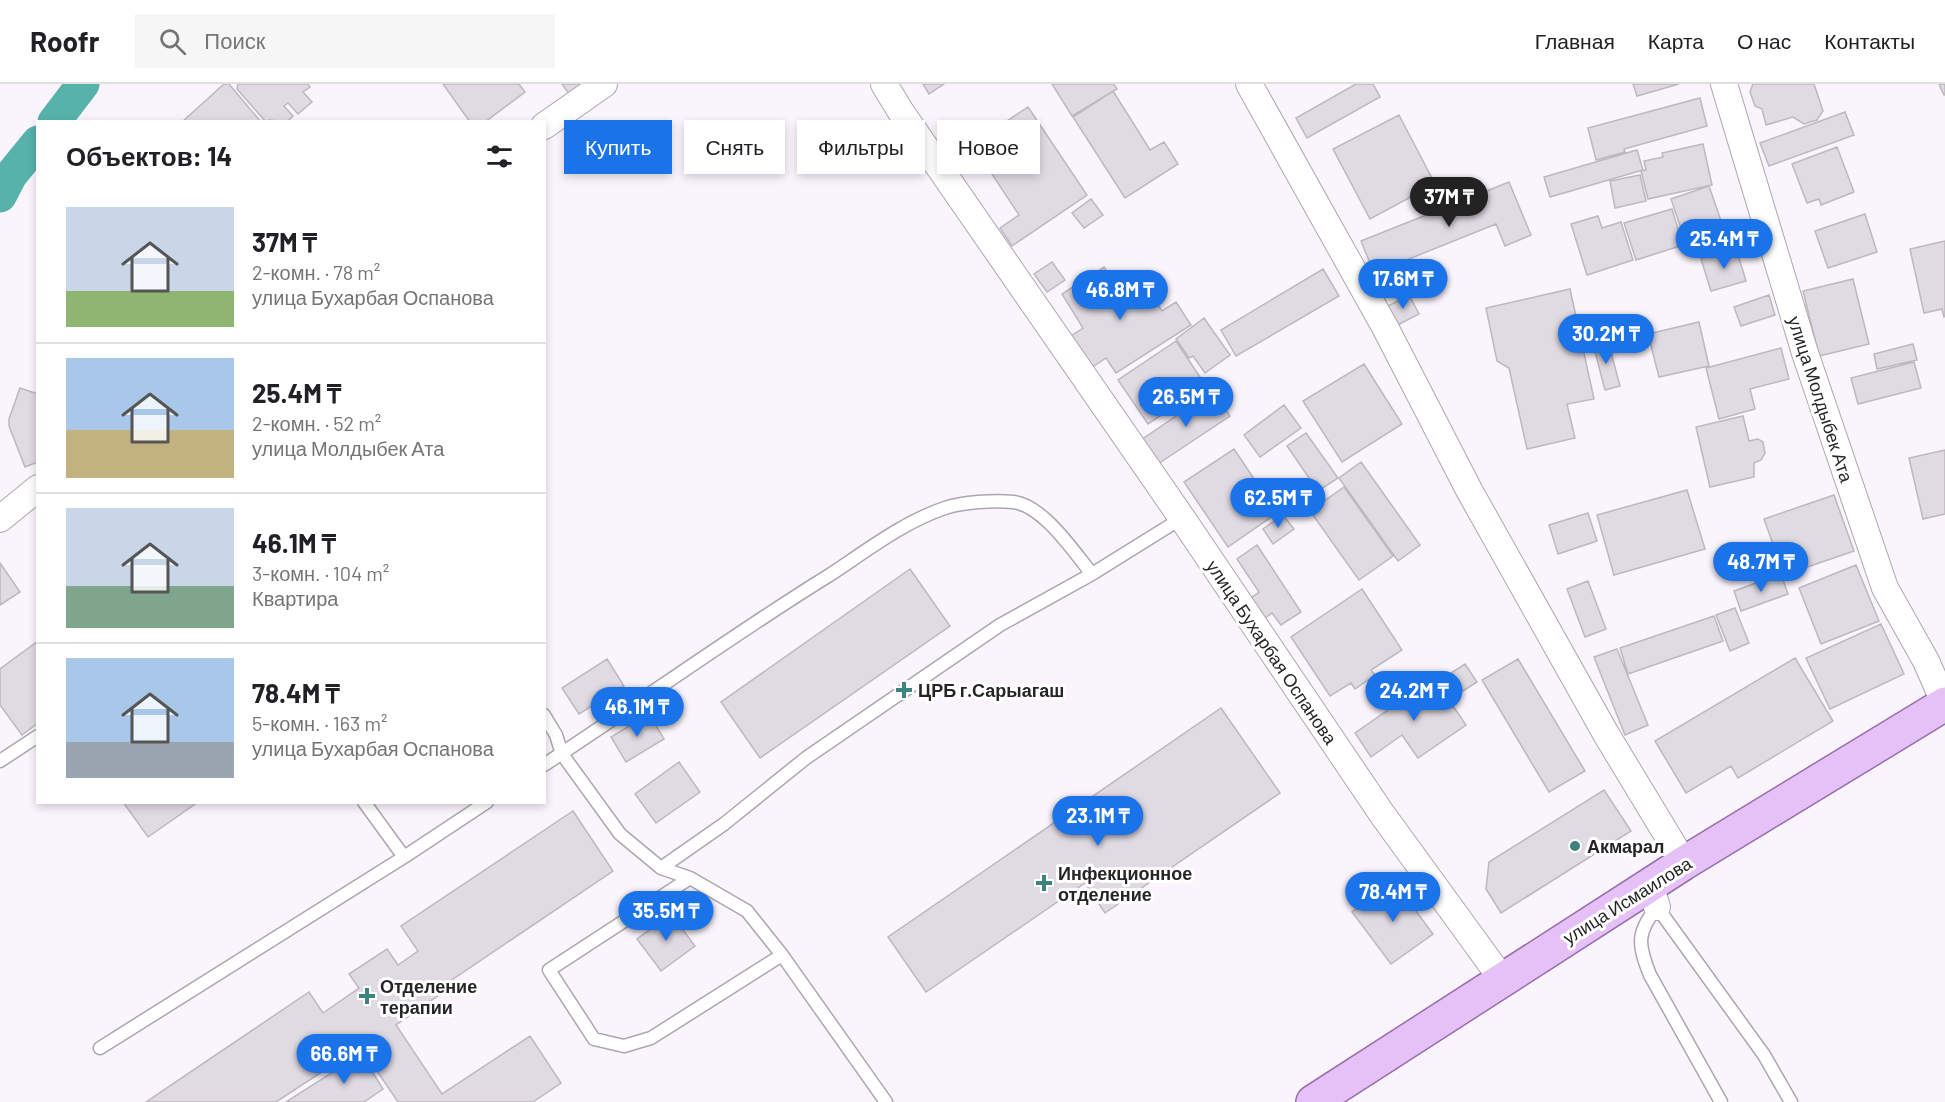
<!DOCTYPE html>
<html lang="ru">
<head>
<meta charset="utf-8">
<style>
  :root { --surface:#fff; --page:#f6f6f6; --text:#202124; --muted:#757577; --line:#e0e0e0; --accent:#1a73e8 }
  body { margin:0; font-family:Barlow,sans-serif; background:var(--page); color:var(--text); height:100vh; display:flex; flex-direction:column; font-size:22px; white-space:nowrap }
  * { box-sizing:border-box; margin:0 }
  p { font-size:20px; color:var(--muted) }
  .icon { flex:none; width:33px; height:33px; fill:none; stroke:currentColor; stroke-width:2; stroke-linecap:round; stroke-linejoin:round }
  .map { position:relative; flex:1; overflow:hidden }
  .side { position:absolute; left:36px; top:36px; width:510px; height:684px; display:flex; flex-direction:column; background:var(--surface); border-radius:0px; box-shadow:0 3px 9px #0003 }
  .side>* { flex:none }
  .hud { position:absolute; left:564px; top:36px; width:570px; height:54px; display:flex; gap:12px }
  .price { position:absolute; translate:-50% -51px; padding:0 14px; border-radius:21px; background:var(--accent); color:#fff; font-size:20px; line-height:39px; filter:drop-shadow(0 2px 3px #0008) }
  .price::after { content:''; position:absolute; left:50%; top:36px; width:18px; height:14px; margin-left:-9px; background:inherit; clip-path:polygon(0 0,100% 0,50% 100%) }
  .price.on { background:#222; color:#fff }
  ul { padding:0; list-style:none }
  li { display:flex; align-items:center; gap:18px; height:150px; padding:0 30px }
  li+li { border-top:2px solid var(--line) }
  li span { display:grid; place-items:center; flex:none; width:168px; height:120px; border-radius:0px; color:#555 }
  li>.icon { margin-inline-start:auto }
  span .icon { width:72px; height:72px; fill:#fffc; stroke-width:1 }
  li b { font-size:26px }
  h2 { display:flex; justify-content:space-between; align-items:center; height:72px; padding:0 30px; font-size:26px }
  .pill { padding:0 21px; border-radius:0px; background:var(--surface); box-shadow:0 3px 9px #0003; font-size:21px; line-height:54px }
  .pill.on { background:var(--accent); color:#fff }
  header { display:flex; align-items:center; gap:36px; box-sizing:border-box; height:84px; padding:0 30px; background:var(--surface); border-bottom:2px solid var(--line) }
  header strong { font-size:28px }
  nav { display:flex; gap:33px; margin-inline-start:auto; font-size:21px }
  .search { width:420px; height:54px; background:var(--page); display:flex; align-items:center; gap:15px; box-sizing:border-box; padding:0 21px; border-radius:0px; color:var(--muted); font-size:22px }
  .map>svg:first-child { display:block }
</style>
</head>
<body>
<header>
<strong>Roofr</strong>
<div class="search"><svg class="icon" aria-label="search" viewBox="0 0 24 24"><circle cx="10" cy="10" r="6"/><path d="M15 15l6 6"/></svg>Поиск</div>
<nav><a>Главная</a><a>Карта</a><a>О нас</a><a>Контакты</a></nav>
</header>
<div class="map">
<svg width="1945" height="1018" viewBox="0 0 1945 1018">
  <rect width="100%" height="100%" fill="#faf4fd"/>
  <g fill="none" stroke-linecap="round" stroke-linejoin="round">
    <!-- canal -->
    <path stroke="#57b2ac" stroke-width="33" d="M54,38l29,-38
      M0,112l11,-21 27,-33"/>
  </g>
  <!-- building -->
  <path fill="#e0dae3" stroke="#bdb7c0" stroke-width="1.5" d="M224,0h5l32,38h-79z
    M238,0h70l2,3 -7,5 9,10 -14,12 -10,-11 -4,3 9,10 -6,6 -18,-2 -3,2 -29,-33z
    M443,0h76l6,8 -40,30h-15z
    M562,0h21l-14,10z
    M923,0h21l-15,10z
    M1052,0h62l3,5 -45,27z
    M1356,0h17l7,13 -73,41 -11,-20z
    M1633,0h46l-42,12z
    M1753,0h61l9,27 -6,9 -13,4 -11,-7 -27,8 -4,-16 -7,-3 -5,-14z
    M1939,0h6v11h-1z
    M1113,7l37,59 14,-8 14,22 -53,34 -52,-81z
    M1700,14l7,28 -83,23 1,3 -29,8 -8,-32z
    M1028,23l59,88 -75,51 -12,-18 19,-13 -47,-71z
    M1845,28l9,23 -85,31 -9,-23z
    M1399,31l36,69 -65,35 -37,-70z
    M1703,60l9,41 -64,14 -7,-28 5,-1 -2,-9 19,-4 -1,-4z
    M1837,63l17,45 -33,13 -2,-6 -12,4 -15,-39z
    M1637,66l6,20 -93,27 -6,-20z
    M1640,91l6,26 -31,7 -5,-27z
    M1509,98l22,53 -26,11 -9,-22 -122,49 -13,-32z
    M1709,102l19,55 -38,14 -19,-56z
    M1091,115l12,16 -19,13 -12,-15z
    M1672,125l11,36 -47,15 -12,-37z
    M1865,130l12,38 -49,16 -13,-37z
    M1598,132l4,12 19,-6 12,38 -46,15 -16,-51z
    M1945,157v75l-1,1 -2,-8 -18,4 -14,-64z
    M1736,164l10,33 -35,10 -10,-32z
    M1052,178l13,18 -18,12 -13,-18z
    M1104,183l20,32 20,-13 9,3 7,8 -2,8 4,6 14,-9 15,23 -75,48 -10,-15 -15,10 -20,-32 12,-8 -21,-34z
    M1323,185l16,27 -103,60 -15,-26z
    M1853,195l16,65 -50,12 -16,-65z
    M1570,205l24,110 -27,5 8,34 -48,11 -18,-81 -12,-7 -11,-53z
    M1409,211l10,19 -23,12 -10,-19z
    M1769,211l6,20 -34,11 -7,-19z
    M1204,234l26,37 -25,18 -12,-17 -4,2 -13,-19z
    M1699,238l10,44 -50,11 -11,-43z
    M1176,257l30,45 -58,38 -30,-44z
    M1608,257l12,45 -15,4 -12,-46z
    M1913,260l4,16 -40,9 -3,-15z
    M1781,264l8,31 -39,10 5,20 -36,10 -13,-51z
    M1914,278l7,26 -63,16 -7,-26z
    M1364,280l38,60 -60,38 -39,-61z
    M20,304l18,6v68l-13,5 -16,-41v-7z
    M1213,307l17,25 -72,48 -17,-24z
    M1284,321l17,23 -41,29 -16,-22z
    M1743,332l6,25 9,-2 5,3 2,11 -4,7 -7,3v14l-44,10 -14,-60z
    M1306,349l32,45 -20,13 -31,-45z
    M1234,365l43,64 -49,34 -44,-65z
    M1945,366v64l-22,5 -14,-61z
    M1361,378l59,83 -22,16 -59,-83z
    M1344,403l49,69 -34,24 -49,-69z
    M1687,406l18,59 -91,26 -17,-60z
    M1834,411l20,56 -70,24 -20,-56z
    M1588,429l9,28 -39,13 -9,-29z
    M1283,431l11,14 -21,15 -10,-15z
    M1257,461l44,67 -20,13 -9,-12 -7,5 -14,-20 8,-6 -22,-33z
    M0,479l20,29 -20,13z
    M1856,481l23,56 -58,23 -22,-56z
    M910,485l40,57 -190,132 -39,-56z
    M1781,490l7,20 -47,17 -7,-20z
    M1588,497l18,48 -21,8 -18,-48z
    M1362,505l40,61 -31,20 4,5 -20,14 -4,-6 -21,13 -39,-59z
    M1735,524l14,35 -19,8 -14,-36z
    M1714,532l9,25 -95,33 -8,-26z
    M1881,540l23,50 -74,35 -24,-51z
    M38,557v82l-16,12 -22,-30v-36z
    M1617,565l31,76 -23,10 -31,-78z
    M1795,574l38,63 -95,57 -7,-12 -45,27 -31,-52z
    M607,575l17,27 -45,28 -17,-26z
    M1518,575l67,112 -36,21 -67,-112z
    M1465,580l12,18 -25,16 -12,-18z
    M1434,594l32,47 -48,33 -16,-23 -31,22 -16,-24z
    M1221,624l59,85 -175,120 -20,-30 -159,109 -38,-55z
    M649,630l15,25 -38,23 -15,-25z
    M679,678l21,30 -44,31 -21,-29z
    M1604,706l27,41 -130,82 -15,-24 3,-27z
    M123,718h75l-50,35z
    M573,727l40,60 -170,115 -1,7 -46,32 46,69 88,-58 31,47 -28,19h-135l-35,-52 -23,16 -3,-4 -61,40h-130l163,-110 14,21 36,-25 -10,-14 38,-25 11,16 20,-14 -17,-25z
    M1394,797l39,53 -42,30 -39,-52z
    M671,830l24,32 -34,25 -24,-32z
    M361,970l22,35 -19,13h-78z"/>
  <g fill="none" stroke-linecap="round" stroke-linejoin="round">
    <!-- lane casing -->
    <g stroke="#aca7af" stroke-width="15">
      <path id="lane" d="M544,631l12,20 6,19 58,80 41,34 29,10 57,33 35,44 104,147
        M0,677l38,-25
        M544,681c95,-62 187,-129 284,-189 37,-24 75,-54 117,-68 17,-6 50,-8 68,-6 30,3 61,50 79,72
        M364,718l40,55
        M661,784l63,-44 82,-66 194,-133 92,-51 90,-56
        M690,794l-141,92 45,69 30,7 27,-8 131,-83
        M100,964l304,-191 83,-55
        M1721,1018l-71,-127c-12,-30 -14,-42 7,-68l107,148 27,47"/>
    </g>
    <!-- street casing -->
    <g stroke="#aca7af" stroke-width="28">
      <path id="street" d="M884,0l17,28 281,406 200,296 120,165
        M1249,0l137,245 83,161 137,244 78,129
        M1724,0l81,269 80,235 41,73 19,43
        M544,42l60,-42
        M0,435l38,-31
        M1650,801l7,22"/>
    </g>
    <!-- primary casing -->
    <g stroke="#986fac" stroke-width="36">
      <path id="primary" d="M1313,1018l371,-239 261,-159"/>
    </g>
    <!-- lane -->
    <use href="#lane" stroke="#fff" stroke-width="12"/>
    <!-- street -->
    <use href="#street" stroke="#fff" stroke-width="26"/>
    <!-- primary -->
    <use href="#primary" stroke="#e6c1f8" stroke-width="33"/>
  </g>
  <!-- markers -->
  <g fill="#3c847f" stroke="#fff" stroke-width="2">
    <path d="M901 597h6v6h6v6h-6v6h-6v-6h-6v-6h6z"/>
    <circle cx="1575" cy="762" r="6"/>
    <path d="M1041 790h6v6h6v6h-6v6h-6v-6h-6v-6h6z"/>
    <path d="M364 903h6v6h6v6h-6v6h-6v-6h-6v-6h6z"/>
  </g>
  <g text-anchor="middle" dominant-baseline="central" stroke-width="6" stroke-linejoin="round" paint-order="stroke">
    <!-- street labels -->
    <g font-size="18" fill="#262427" stroke="#fff">
      <text transform="translate(1821 315) rotate(72)">улица Молдыбек Ата</text>
      <text transform="translate(1272 568) rotate(56)">улица Бухарбая Оспанова</text>
      <text transform="translate(1627 816) rotate(-32)">улица Исмаилова</text>
    </g>
    <!-- poi labels -->
    <g font-size="18" font-weight="bold" fill="#262427" stroke="#fff" text-anchor="start">
      <text x="918" y="606">ЦРБ г.Сарыагаш</text>
      <text x="1587" y="762">Акмарал</text>
      <text x="1058" y="789">Инфекционное<tspan x="1058" dy="21">отделение</tspan></text>
      <text x="380" y="902">Отделение<tspan x="380" dy="21">терапии</tspan></text>
    </g>
  </g>
</svg>
<b class="price on" style="left:1449px;top:144px">37M ₸</b>
<b class="price" style="left:1724px;top:186px">25.4M ₸</b>
<b class="price" style="left:1403px;top:226px">17.6M ₸</b>
<b class="price" style="left:1120px;top:237px">46.8M ₸</b>
<b class="price" style="left:1606px;top:281px">30.2M ₸</b>
<b class="price" style="left:1186px;top:344px">26.5M ₸</b>
<b class="price" style="left:1278px;top:445px">62.5M ₸</b>
<b class="price" style="left:1761px;top:509px">48.7M ₸</b>
<b class="price" style="left:1414px;top:638px">24.2M ₸</b>
<b class="price" style="left:637px;top:654px">46.1M ₸</b>
<b class="price" style="left:1098px;top:763px">23.1M ₸</b>
<b class="price" style="left:1393px;top:839px">78.4M ₸</b>
<b class="price" style="left:666px;top:858px">35.5M ₸</b>
<b class="price" style="left:344px;top:1001px">66.6M ₸</b>
<div class="hud">
<a class="pill on">Купить</a>
<a class="pill">Снять</a>
<a class="pill">Фильтры</a>
<a class="pill">Новое</a>
</div>
<section class="side">
<h2>Объектов: 14<svg class="icon" aria-label="filters" viewBox="0 0 24 24"><path d="M4 7h16M4 17h16"/><circle cx="9" cy="7" r="2"/><circle cx="15" cy="17" r="2"/></svg></h2>
<ul>
<li><span style="background:linear-gradient(#c9d6e8 70%,#8fb573 0)"><svg class="icon" aria-label="home" viewBox="0 0 24 24"><path d="M3 11l9-7 9 7M6 9v11h12V9"/></svg></span><div><b>37M ₸</b><p>2-комн. · 78 m²</p><p>улица Бухарбая Оспанова</p></div></li>
<li><span style="background:linear-gradient(#a9c7e8 60%,#c2b280 0)"><svg class="icon" aria-label="home" viewBox="0 0 24 24"><path d="M3 11l9-7 9 7M6 9v11h12V9"/></svg></span><div><b>25.4M ₸</b><p>2-комн. · 52 m²</p><p>улица Молдыбек Ата</p></div></li>
<li><span style="background:linear-gradient(#c9d6e8 65%,#7fa58c 0)"><svg class="icon" aria-label="home" viewBox="0 0 24 24"><path d="M3 11l9-7 9 7M6 9v11h12V9"/></svg></span><div><b>46.1M ₸</b><p>3-комн. · 104 m²</p><p>Квартира</p></div></li>
<li><span style="background:linear-gradient(#a9c7e8 70%,#9aa5b1 0)"><svg class="icon" aria-label="home" viewBox="0 0 24 24"><path d="M3 11l9-7 9 7M6 9v11h12V9"/></svg></span><div><b>78.4M ₸</b><p>5-комн. · 163 m²</p><p>улица Бухарбая Оспанова</p></div></li>
</ul>
</section>
</div>
</body>
</html>
